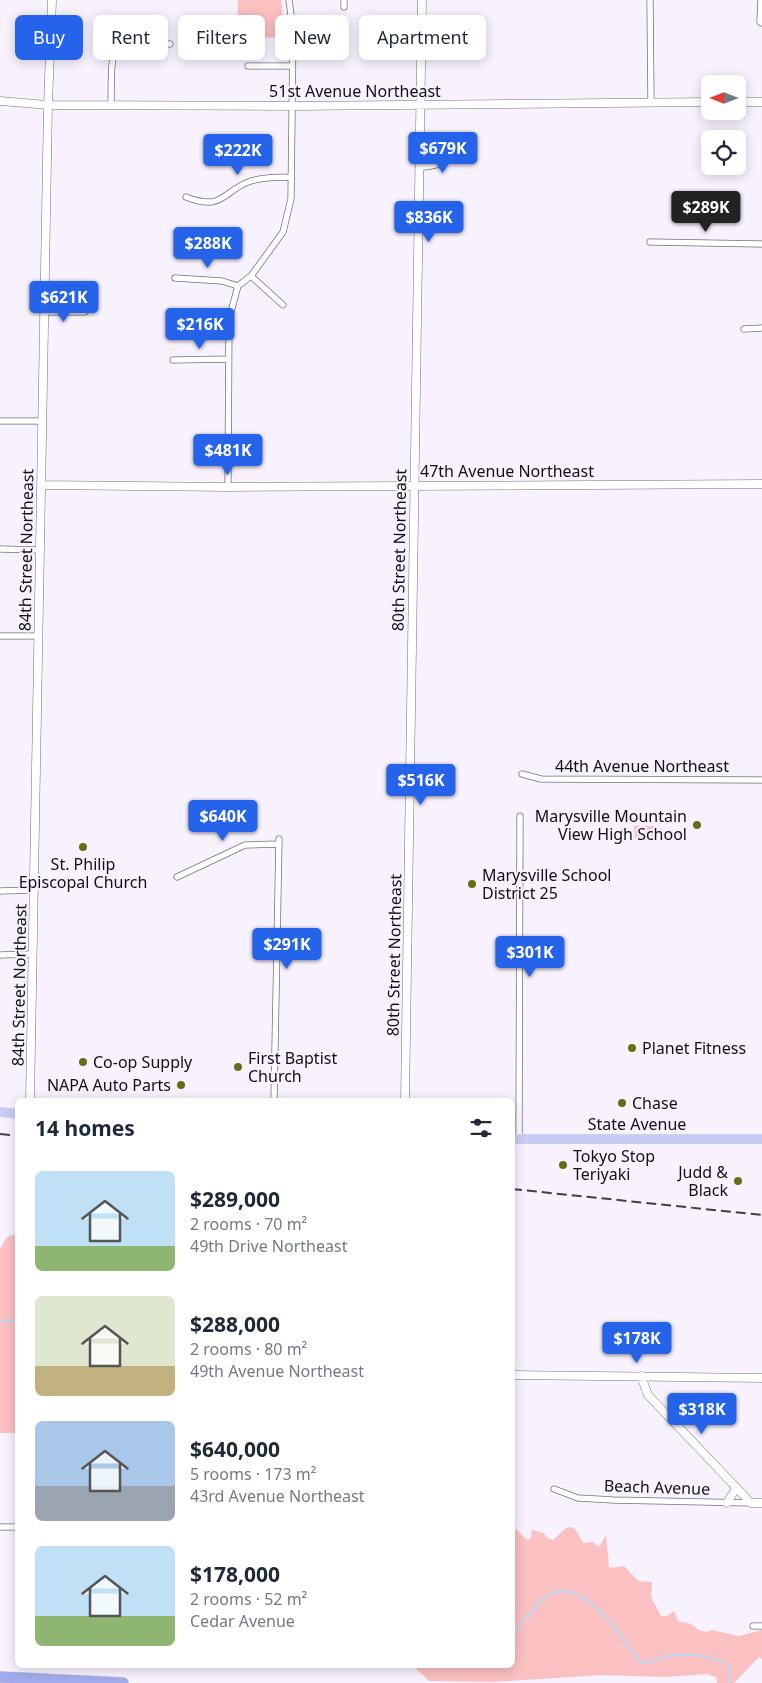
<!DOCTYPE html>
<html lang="en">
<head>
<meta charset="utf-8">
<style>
  :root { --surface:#fff; --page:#f6f6f7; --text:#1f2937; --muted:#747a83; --accent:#2563eb }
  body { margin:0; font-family:"Noto Sans",sans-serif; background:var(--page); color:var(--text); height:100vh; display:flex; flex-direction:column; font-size:19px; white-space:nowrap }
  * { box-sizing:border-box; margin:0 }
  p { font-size:16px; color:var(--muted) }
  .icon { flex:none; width:28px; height:28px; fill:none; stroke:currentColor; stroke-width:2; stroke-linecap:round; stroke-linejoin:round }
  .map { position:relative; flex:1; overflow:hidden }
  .panel { position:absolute; left:15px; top:1098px; width:500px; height:570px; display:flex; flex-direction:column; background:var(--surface); border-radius:8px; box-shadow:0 2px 12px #0003 }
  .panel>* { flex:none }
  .guide { position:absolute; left:15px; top:15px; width:500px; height:45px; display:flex; gap:10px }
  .needle { width:32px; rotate:270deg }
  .controls { position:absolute; left:701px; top:75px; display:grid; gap:10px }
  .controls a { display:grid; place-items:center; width:45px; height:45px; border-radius:8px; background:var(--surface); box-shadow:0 2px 12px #0003; font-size:25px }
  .price { position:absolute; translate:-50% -42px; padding:0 11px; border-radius:5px; background:var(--accent); color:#fff; font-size:16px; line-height:32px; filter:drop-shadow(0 1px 2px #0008) }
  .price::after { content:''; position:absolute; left:50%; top:30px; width:15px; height:11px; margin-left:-8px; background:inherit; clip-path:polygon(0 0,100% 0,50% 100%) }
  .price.selected { background:#222; color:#fff }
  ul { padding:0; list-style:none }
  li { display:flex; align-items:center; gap:15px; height:125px; padding:0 20px }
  li span { display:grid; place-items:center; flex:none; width:140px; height:100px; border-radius:8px; color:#555 }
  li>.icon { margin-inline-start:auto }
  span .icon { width:60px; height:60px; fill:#fffc; stroke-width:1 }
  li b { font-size:21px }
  h2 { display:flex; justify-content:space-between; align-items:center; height:60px; padding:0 20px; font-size:21px }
  .pill { padding:0 18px; border-radius:8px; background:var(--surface); box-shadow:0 2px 12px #0003; font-size:18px; line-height:45px }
  .pill.selected { background:var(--accent); color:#fff }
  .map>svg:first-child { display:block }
</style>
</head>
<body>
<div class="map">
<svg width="762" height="1683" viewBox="0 0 762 1683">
  <rect width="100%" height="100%" fill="#f8f1fe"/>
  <!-- green -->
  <path fill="#fbc0c2" d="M238,0h43l4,38 -48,-1z
    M634,826h21l2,10 -22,2z
    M17,1234v199h-17v-184l7,-12z
    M572,1527l4,3 7,13 10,-1 6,5 7,-12 3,33 15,-2 14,15 14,1 -1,15 10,19h6l7,-5 4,10 13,3 8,6 8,2 5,-2 27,6 23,-6v29l-3,-2 -25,26h-17v-5l-9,-4 -43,3 -63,-2 -110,7 -63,-1 -17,-16h100l1,-133 3,-3 11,11 4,-2 1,-8 12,3 3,5 6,2 13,-12z"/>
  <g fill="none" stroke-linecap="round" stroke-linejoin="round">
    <!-- stream -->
    <path stroke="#bbd9f5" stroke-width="2" d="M0,1320l18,2
      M512,1634c10,-10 26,-34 38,-40 36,-16 72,44 89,68 14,2 14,-3 26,-5 18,-5 50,-2 64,10v16"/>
    <!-- minor casing -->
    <g stroke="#77707b" stroke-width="7">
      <path id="minor" d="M344,0v7
        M650,0l1,103
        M761,0l-1,22 2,1
        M248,66h44
        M111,105c1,-62 -5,-63 59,-61
        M419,167c16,1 27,-6 40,-14
        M186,197c38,15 37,-7 65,-16 13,-4 26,-4 39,-4
        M650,242l112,2
        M251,276l32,29
        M175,278l47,3 16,5
        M44,312h41
        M744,329l18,-1
        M173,360l55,-1
        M0,421h42
        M228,487l1,-168 9,-33 13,-10 32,-44 8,-33 2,-168 -4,-31
        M0,549l40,1
        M0,636h38
        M522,774l19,5 221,1
        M177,877l68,-32 34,-1
        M0,891l34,-1
        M0,955l33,-1
        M274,1100l5,-261
        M519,1139l1,-323
        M554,1489l24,9 35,2 138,3
        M0,1527h18
        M753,1626h9"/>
    </g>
    <!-- tertiary casing -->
    <g stroke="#77707b" stroke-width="9">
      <path id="tertiary" d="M0,101l48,4 243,1 419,-4
        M738,102h24
        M42,485l186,2 534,-3
        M30,1100l18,-995 4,-105
        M405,1100l17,-1100
        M512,1375l250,3
        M641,1376l7,19 103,108h11
        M727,1503l9,-15"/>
    </g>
    <!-- primary casing -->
    <g stroke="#d4d4d5" stroke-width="10">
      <path id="primary" d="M0,1112l18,2
        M512,1139h250"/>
    </g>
    <!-- motorway casing -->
    <g stroke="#d4d4d5" stroke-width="12">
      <path id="motorway" d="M0,1677l123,6"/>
    </g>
    <!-- minor -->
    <use href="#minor" stroke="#fff" stroke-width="5.5"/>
    <!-- tertiary -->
    <use href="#tertiary" stroke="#fff" stroke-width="8"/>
    <!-- primary -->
    <use href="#primary" stroke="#c8ccf4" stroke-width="9"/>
    <!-- motorway -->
    <use href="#motorway" stroke="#a3aaec" stroke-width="11"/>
    <!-- rail -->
    <path stroke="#423f45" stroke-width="2" stroke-dasharray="10 5" stroke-linecap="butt" d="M0,1134l18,2
      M512,1189l250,26"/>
  </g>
  <!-- markers -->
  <g fill="#676d13" stroke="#f8f1fe" stroke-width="2">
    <circle cx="697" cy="825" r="5"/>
    <circle cx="83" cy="847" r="5"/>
    <circle cx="472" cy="884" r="5"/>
    <circle cx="632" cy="1048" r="5"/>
    <circle cx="83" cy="1062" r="5"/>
    <circle cx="238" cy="1067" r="5"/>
    <circle cx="181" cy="1085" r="5"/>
    <circle cx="622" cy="1103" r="5"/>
    <circle cx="563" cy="1165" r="5"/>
    <circle cx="738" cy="1181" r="5"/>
  </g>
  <g text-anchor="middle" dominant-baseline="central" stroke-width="4" stroke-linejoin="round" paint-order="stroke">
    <!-- street labels -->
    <g font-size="16" fill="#121014" stroke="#f8f1fe">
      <text x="355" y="91">51st Avenue Northeast</text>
      <text x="507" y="471">47th Avenue Northeast</text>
      <text transform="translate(26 550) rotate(-89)">84th Street Northeast</text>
      <text transform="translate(399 550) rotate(-89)">80th Street Northeast</text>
      <text x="642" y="766">44th Avenue Northeast</text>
      <text transform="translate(394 955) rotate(-89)">80th Street Northeast</text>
      <text transform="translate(19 985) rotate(-89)">84th Street Northeast</text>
      <text x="637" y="1124">State Avenue</text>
      <text transform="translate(657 1487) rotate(2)">Beach Avenue</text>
    </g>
    <!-- poi labels -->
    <g font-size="16" fill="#121014" stroke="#f8f1fe" text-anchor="start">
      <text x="687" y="816" text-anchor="end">Marysville Mountain<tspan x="687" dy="18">View High School</tspan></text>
      <text x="83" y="864" text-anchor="middle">St. Philip<tspan x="83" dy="18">Episcopal Church</tspan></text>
      <text x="482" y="875">Marysville School<tspan x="482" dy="18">District 25</tspan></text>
      <text x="642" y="1048">Planet Fitness</text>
      <text x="248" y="1058">First Baptist<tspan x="248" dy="18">Church</tspan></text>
      <text x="93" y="1062">Co-op Supply</text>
      <text x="171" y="1085" text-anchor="end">NAPA Auto Parts</text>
      <text x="632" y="1103">Chase</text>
      <text x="573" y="1156">Tokyo Stop<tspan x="573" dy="18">Teriyaki</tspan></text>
      <text x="728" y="1172" text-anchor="end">Judd &amp;<tspan x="728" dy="18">Black</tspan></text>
    </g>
  </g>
</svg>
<div class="controls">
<a><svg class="needle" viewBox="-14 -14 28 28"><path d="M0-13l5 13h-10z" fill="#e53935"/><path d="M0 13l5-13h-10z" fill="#747a83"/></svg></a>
<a><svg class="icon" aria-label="locate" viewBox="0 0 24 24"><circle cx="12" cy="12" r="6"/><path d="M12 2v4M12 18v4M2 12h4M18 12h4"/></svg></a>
</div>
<b class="price" style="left:443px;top:174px">$679K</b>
<b class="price" style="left:238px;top:176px">$222K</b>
<b class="price selected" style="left:706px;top:233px">$289K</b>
<b class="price" style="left:429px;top:243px">$836K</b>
<b class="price" style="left:208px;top:269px">$288K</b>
<b class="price" style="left:64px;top:323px">$621K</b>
<b class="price" style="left:200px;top:350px">$216K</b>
<b class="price" style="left:228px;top:476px">$481K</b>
<b class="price" style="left:421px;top:806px">$516K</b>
<b class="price" style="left:223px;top:842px">$640K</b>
<b class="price" style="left:287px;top:970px">$291K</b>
<b class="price" style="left:530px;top:978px">$301K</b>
<b class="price" style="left:637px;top:1364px">$178K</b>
<b class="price" style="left:702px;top:1435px">$318K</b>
<div class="guide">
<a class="pill selected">Buy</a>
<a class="pill">Rent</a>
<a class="pill">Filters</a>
<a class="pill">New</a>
<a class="pill">Apartment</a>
</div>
<section class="panel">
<h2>14 homes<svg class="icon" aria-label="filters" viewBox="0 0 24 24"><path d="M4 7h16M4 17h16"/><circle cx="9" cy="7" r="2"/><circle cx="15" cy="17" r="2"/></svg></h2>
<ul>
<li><span style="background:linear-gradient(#bfe0f5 75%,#8fb573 0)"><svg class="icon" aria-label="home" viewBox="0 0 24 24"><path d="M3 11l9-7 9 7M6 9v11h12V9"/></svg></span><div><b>$289,000</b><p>2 rooms · 70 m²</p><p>49th Drive Northeast</p></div></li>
<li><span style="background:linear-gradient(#dfe7d0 70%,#c2b280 0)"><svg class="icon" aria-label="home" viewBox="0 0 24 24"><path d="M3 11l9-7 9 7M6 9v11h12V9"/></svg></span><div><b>$288,000</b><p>2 rooms · 80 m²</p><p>49th Avenue Northeast</p></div></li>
<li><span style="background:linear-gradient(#a9c7e8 65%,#9aa5b1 0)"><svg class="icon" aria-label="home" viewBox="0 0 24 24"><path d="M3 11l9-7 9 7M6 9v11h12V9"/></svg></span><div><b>$640,000</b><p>5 rooms · 173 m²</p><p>43rd Avenue Northeast</p></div></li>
<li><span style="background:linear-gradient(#bfe0f5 70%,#8fb573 0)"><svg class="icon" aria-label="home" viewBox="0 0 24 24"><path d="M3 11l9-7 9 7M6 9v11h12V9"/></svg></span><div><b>$178,000</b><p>2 rooms · 52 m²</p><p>Cedar Avenue</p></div></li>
</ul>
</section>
</div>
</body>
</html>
